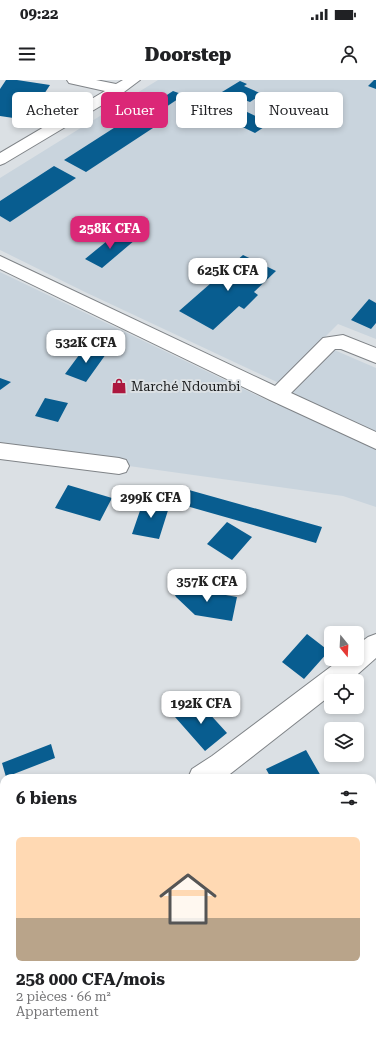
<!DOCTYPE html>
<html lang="fr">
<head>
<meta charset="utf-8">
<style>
  :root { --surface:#fff; --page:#f2f2f2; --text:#202124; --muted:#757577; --line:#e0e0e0; --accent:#db2777 }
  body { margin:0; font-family:"Roboto Serif",serif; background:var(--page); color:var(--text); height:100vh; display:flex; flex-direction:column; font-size:15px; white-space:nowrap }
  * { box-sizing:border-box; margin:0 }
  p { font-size:13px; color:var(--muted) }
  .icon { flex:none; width:22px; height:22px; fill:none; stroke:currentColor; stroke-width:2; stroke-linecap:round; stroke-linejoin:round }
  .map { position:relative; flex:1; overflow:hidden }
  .sheet { position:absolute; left:0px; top:694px; width:376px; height:268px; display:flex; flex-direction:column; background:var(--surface); border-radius:12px 12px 0 0; box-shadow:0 2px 6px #0003 }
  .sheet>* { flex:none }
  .hud { position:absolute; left:12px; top:12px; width:352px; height:36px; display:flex; gap:8px }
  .needle { width:26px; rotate:162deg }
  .buttons { position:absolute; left:324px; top:546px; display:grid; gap:8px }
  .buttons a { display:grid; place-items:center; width:40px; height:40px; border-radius:6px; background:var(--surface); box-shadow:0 2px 6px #0003; font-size:20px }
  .price { position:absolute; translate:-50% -34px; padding:0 9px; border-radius:8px; background:#fff; color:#222; font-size:13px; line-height:26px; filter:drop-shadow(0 1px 2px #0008) }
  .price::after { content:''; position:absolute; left:50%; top:24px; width:12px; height:9px; margin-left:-6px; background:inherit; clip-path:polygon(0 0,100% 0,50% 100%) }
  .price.active { background:var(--accent); color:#fff }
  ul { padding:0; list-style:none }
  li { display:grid; align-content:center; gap:8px; height:212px; padding:0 16px }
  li+li { border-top:1px solid var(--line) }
  li span { display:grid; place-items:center; height:124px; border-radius:6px; color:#555 }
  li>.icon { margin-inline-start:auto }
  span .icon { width:72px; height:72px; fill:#fffc; stroke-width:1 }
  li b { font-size:17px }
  h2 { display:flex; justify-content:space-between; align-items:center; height:48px; padding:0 16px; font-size:17px }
  .pill { padding:0 14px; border-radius:6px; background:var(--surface); box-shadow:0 2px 6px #0003; font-size:14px; line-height:36px }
  .pill.active { background:var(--accent); color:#fff }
  .status { display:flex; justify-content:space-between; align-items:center; height:28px; padding:0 20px; background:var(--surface); direction:ltr }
  .status svg { height:11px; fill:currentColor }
  header { display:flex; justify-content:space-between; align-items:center; height:52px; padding:0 16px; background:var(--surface); font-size:18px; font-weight:800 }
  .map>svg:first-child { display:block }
</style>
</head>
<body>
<div class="status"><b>09:22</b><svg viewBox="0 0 49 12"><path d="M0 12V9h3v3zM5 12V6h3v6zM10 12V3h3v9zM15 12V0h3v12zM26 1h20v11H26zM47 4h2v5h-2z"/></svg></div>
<header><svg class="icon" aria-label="menu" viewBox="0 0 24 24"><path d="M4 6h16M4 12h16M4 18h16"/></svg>Doorstep<svg class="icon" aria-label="person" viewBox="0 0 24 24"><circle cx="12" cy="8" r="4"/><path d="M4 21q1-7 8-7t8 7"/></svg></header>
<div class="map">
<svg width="376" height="962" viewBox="0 0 376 962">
  <rect width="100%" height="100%" fill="#dbe0e4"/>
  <!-- built -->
  <path fill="#c9d4dd" d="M158,0h218v259l-38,-15 -59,59 -194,-91 -85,-42v-72z
    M0,192l277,133 55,-56 44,19v139l-33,-11 -343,-48z"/>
  <!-- building -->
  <path fill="#085d90" d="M6,0h11l33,5 -23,35 -27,-4v-27z
    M374,0h2v9l-8,-3z
    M240,1l7,3 -3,2 18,8 -12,8 -8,-3 -7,5 -18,-9z
    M173,11l11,4 -27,18 -10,-5z
    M218,18l52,25 -15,10 -52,-25z
    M131,37l22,11 -67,44 -22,-12z
    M54,86l22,12 -66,44 -10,-6v-15z
    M118,152l17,8 -33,28 -17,-9z
    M243,175l33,16 -22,21 4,3 -14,14 -5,-3 -26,24 -34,-19z
    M369,219l7,4v20l-5,6 -20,-9z
    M85,267l21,7 -20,28 -21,-8z
    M0,298l11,4 -11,8z
    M45,318l23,5 -10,19 -23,-6z
    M68,405l44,13 -12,23 -45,-13z
    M189,410l133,37 -6,16 -133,-38z
    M144,419l26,5 -11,35 -27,-5z
    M227,442l25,15 -20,23 -25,-16z
    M170,505l67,12 -5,24 -37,-6 -19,-18z
    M307,554l22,17 -25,28 -22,-17z
    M197,620l30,33 -22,18 -30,-34z
    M51,664l4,14 -49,19 -4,-14z
    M306,670l16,28h-51l-5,-9z
    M375,832h1v47l-4,-2v-31z
    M4,905v53h17l1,4h-22v-56z
    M92,958h30l-8,4h-20z"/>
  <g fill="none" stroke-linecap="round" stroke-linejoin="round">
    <!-- minor casing -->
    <g stroke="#7f8387" stroke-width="2">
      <path id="minor" d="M67,0h29l20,4 7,-4h17l-16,12 -119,71 -5,2v-12l105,-62 -36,-8z
        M0,176l275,130 48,-48 20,-3 33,13v15l-35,-14h-6l-44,44 85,39v17l-106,-49 -270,-131z
        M0,363l119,15 7,2 3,6 -3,6 -7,2 -119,-15z
        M376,554v24l-26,23h-19v14l-101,79 -7,4h-35l4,-9 20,-13 129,-97h16v-14l11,-8z
        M4,785v28l-4,1v-28z"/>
    </g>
    <!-- minor -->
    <use href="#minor" fill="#fff" fill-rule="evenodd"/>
  </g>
  <!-- icons -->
  <defs>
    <g id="shop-bare" transform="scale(1.2)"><path d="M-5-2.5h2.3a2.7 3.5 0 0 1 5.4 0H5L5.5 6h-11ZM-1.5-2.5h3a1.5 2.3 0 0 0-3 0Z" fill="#ac173e" stroke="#dbe0e4" stroke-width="2.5" paint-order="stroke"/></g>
  </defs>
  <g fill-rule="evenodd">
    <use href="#shop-bare" x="119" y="306"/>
  </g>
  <g text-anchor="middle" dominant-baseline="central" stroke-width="4" stroke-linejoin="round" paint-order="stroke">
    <!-- poi labels -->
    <g font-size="13" fill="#191b1c" stroke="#dbe0e4" text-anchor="start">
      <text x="131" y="306">Marché Ndoumbi</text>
    </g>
  </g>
</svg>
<div class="buttons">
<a><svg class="needle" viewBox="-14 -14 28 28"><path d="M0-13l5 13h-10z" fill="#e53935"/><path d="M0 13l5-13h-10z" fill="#757577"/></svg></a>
<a><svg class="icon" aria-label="locate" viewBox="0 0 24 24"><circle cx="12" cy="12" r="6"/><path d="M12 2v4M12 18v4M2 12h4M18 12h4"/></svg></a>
<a><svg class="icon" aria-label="layers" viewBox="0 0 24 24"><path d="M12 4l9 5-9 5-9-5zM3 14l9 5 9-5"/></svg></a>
</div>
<b class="price active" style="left:110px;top:170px">258K CFA</b>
<b class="price" style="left:228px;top:212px">625K CFA</b>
<b class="price" style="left:86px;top:284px">532K CFA</b>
<b class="price" style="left:151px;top:439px">299K CFA</b>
<b class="price" style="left:207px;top:523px">357K CFA</b>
<b class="price" style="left:201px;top:645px">192K CFA</b>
<div class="hud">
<a class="pill">Acheter</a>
<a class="pill active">Louer</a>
<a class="pill">Filtres</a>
<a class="pill">Nouveau</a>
</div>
<section class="sheet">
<h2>6 biens<svg class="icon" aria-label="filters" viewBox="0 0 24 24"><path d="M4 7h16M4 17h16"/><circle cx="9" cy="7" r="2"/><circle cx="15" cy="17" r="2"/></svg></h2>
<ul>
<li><span style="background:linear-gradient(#ffd9b3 65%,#b9a48a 0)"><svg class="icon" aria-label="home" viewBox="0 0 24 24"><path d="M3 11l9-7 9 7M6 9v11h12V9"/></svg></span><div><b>258 000 CFA/mois</b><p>2 pièces · 66 m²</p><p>Appartement</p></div></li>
</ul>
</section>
</div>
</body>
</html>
